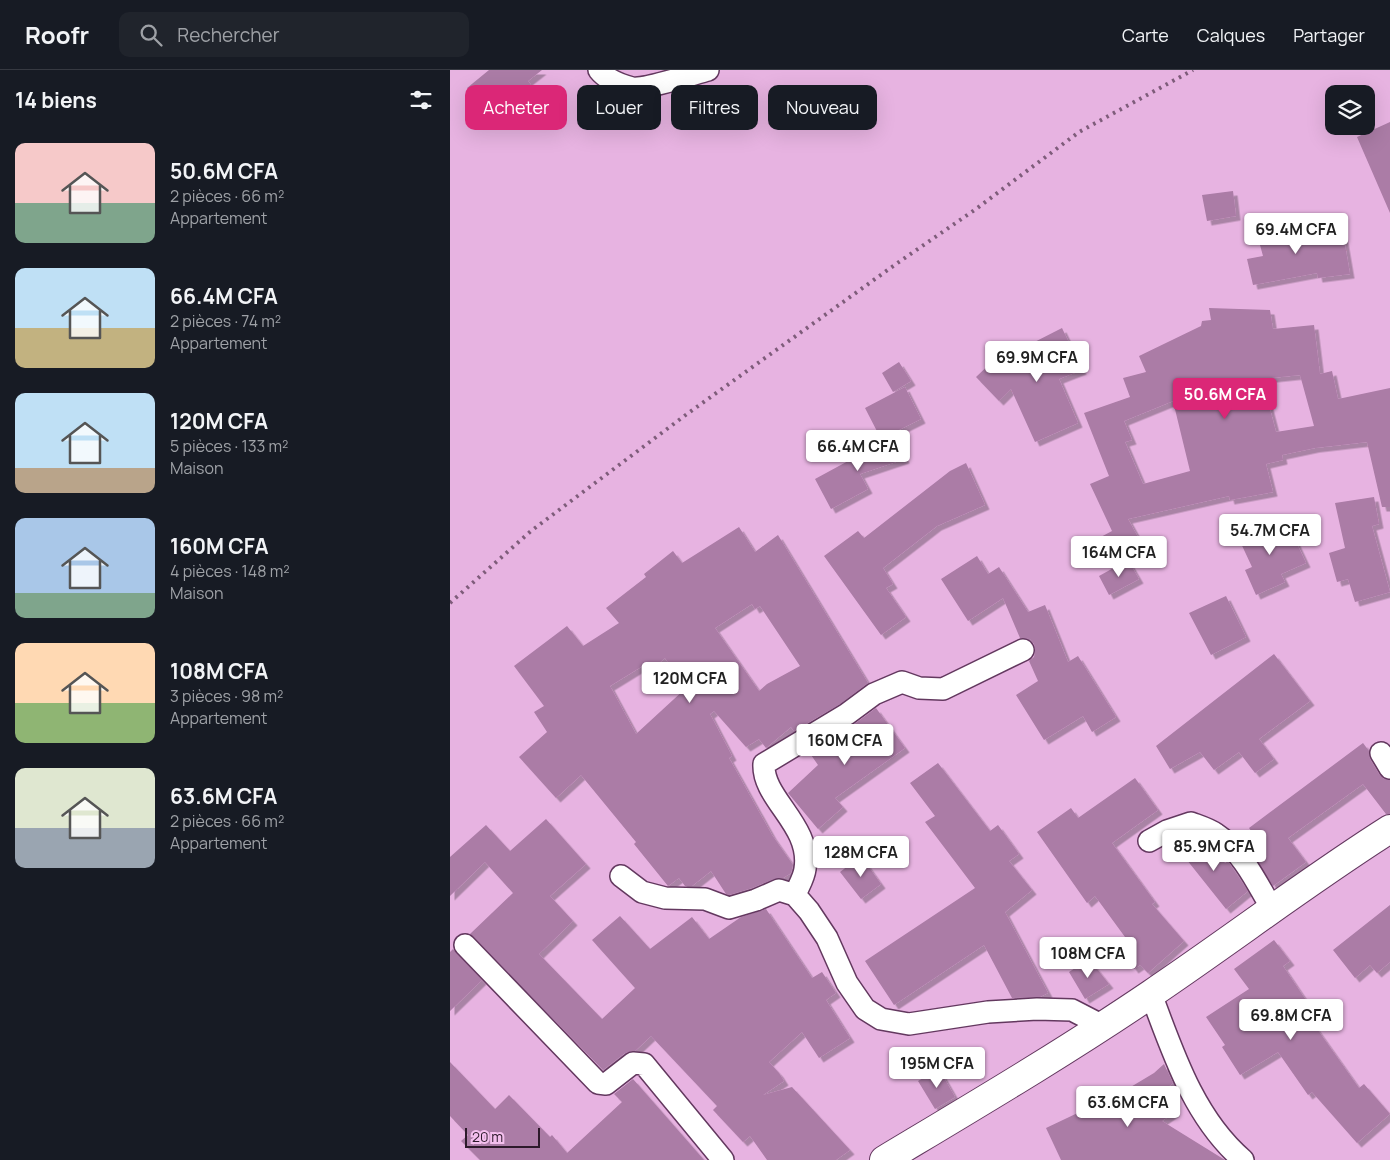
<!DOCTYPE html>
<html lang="fr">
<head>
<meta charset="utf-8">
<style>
  :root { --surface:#171b24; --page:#20242c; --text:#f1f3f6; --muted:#9ea1a6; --line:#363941; --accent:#db2777 }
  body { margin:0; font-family:Manrope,sans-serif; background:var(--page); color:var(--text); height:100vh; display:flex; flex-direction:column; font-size:19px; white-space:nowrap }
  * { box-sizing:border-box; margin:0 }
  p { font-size:16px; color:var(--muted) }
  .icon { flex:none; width:28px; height:28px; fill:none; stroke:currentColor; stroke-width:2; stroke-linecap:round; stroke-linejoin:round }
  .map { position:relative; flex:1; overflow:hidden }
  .panel { display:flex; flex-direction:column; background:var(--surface); width:450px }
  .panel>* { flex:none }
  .hud { position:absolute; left:15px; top:15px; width:475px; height:45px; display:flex; gap:10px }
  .tools { position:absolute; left:875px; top:15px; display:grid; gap:10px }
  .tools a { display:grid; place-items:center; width:50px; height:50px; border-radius:10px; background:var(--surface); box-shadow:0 5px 20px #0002; font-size:25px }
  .scale { position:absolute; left:15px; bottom:12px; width:75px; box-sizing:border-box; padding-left:5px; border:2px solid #2d1a2b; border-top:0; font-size:14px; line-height:18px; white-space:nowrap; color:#2d1a2b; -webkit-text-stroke:4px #f4c0ee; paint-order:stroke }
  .price { position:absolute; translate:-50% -42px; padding:0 11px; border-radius:5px; background:#fff; color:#222; font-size:16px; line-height:32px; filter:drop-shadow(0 1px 2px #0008) }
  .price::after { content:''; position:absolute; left:50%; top:30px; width:15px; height:11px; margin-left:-8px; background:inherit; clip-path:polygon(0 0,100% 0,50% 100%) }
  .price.on { background:var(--accent); color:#fff }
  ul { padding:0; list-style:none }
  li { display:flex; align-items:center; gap:15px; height:125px; padding:0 15px }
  li span { display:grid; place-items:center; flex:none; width:140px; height:100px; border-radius:10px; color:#555 }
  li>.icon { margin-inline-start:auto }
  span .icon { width:60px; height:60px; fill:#fffc; stroke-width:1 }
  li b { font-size:21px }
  h2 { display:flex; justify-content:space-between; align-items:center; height:60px; padding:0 15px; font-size:21px }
  .tag { padding:0 18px; border-radius:10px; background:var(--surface); box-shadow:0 5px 20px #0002; font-size:18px; line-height:45px }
  .tag.on { background:var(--accent); color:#fff }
  header { display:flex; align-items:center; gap:30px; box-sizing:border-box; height:70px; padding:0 25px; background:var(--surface); border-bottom:1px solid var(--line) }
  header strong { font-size:24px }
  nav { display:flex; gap:28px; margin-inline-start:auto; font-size:18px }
  .search { width:350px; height:45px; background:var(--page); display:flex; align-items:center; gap:12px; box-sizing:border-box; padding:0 18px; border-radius:10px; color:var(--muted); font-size:19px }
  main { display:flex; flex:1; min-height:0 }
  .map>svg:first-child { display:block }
</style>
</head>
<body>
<header>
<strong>Roofr</strong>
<div class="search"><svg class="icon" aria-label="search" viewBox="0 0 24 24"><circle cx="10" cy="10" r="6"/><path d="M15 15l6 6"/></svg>Rechercher</div>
<nav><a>Carte</a><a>Calques</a><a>Partager</a></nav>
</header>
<main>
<section class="panel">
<h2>14 biens<svg class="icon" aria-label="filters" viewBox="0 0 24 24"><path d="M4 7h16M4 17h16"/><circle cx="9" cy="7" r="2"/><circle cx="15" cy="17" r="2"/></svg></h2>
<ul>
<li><span style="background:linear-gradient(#f6c9c9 60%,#7fa58c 0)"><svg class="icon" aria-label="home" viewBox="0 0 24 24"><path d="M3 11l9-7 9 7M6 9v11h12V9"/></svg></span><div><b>50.6M CFA</b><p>2 pièces · 66 m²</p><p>Appartement</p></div></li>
<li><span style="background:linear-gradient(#bfe0f5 60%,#c2b280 0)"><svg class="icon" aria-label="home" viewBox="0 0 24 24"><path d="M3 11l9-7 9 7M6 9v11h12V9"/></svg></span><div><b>66.4M CFA</b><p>2 pièces · 74 m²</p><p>Appartement</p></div></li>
<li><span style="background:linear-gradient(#bfe0f5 75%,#b9a48a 0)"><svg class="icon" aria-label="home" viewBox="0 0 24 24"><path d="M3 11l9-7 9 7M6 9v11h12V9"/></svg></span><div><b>120M CFA</b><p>5 pièces · 133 m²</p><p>Maison</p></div></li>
<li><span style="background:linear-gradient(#a9c7e8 75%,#7fa58c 0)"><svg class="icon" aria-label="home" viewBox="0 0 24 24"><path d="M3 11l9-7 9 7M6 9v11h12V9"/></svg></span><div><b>160M CFA</b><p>4 pièces · 148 m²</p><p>Maison</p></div></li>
<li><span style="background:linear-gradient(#ffd9b3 60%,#8fb573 0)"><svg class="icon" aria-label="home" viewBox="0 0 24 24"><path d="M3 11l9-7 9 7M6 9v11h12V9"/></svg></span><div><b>108M CFA</b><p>3 pièces · 98 m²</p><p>Appartement</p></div></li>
<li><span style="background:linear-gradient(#dfe7d0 60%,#9aa5b1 0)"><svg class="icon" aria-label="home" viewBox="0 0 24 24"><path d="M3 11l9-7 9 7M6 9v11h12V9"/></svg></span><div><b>63.6M CFA</b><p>2 pièces · 66 m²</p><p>Appartement</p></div></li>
</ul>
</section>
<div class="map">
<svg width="940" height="1090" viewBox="0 0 940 1090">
  <defs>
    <filter id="shadow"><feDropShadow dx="4.5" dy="4.5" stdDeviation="0" flood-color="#0004"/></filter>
  </defs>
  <rect width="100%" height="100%" fill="#e7b3e1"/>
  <!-- building -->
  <path fill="#ab7ba6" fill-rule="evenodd" filter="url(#shadow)" d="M39,0h53l-14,11 6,8 -40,32 -27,-33z
    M940,52v91l-33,-76z
    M783,121l3,25 -29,5 -5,-26z
    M829,149l3,21 24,-4 1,2 36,-5 7,41 -32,4 -1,-5 -64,12 -6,-26 16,-3 -9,-33z
    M759,238l61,2 3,19 41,-4 6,49 12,-3 6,28 52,-11v119h-8l-15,-65 -52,6 -33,7 1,5 -17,4 7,28 -43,8 -1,-4 -101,23 11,20 -32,19 -10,-19 15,-8 -22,-47 19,-8 -25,-63 46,-16 -7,-19 23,-6 -7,-16 62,-30 1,-5 9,-1zM850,305l14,51 -38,6 -14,-53zM723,331l17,70 -47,13 -18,-42 7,-2 -8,-19z
    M612,258l20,42 -23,9 19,44 -43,19 -24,-53 -12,12 -23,-24 22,-21 3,3z
    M449,292l12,19 -18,11 -11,-19z
    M455,317l16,32 -40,20 -16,-31z
    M446,365l9,24 -45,15 8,15 -37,20 -16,-30z
    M516,393l19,42 -48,21 -54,42 10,16 -7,4 20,29 -25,18 -57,-79 34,-25 6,7 86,-67z
    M924,427l5,27 -7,2 18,66 -35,10 -7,-23 -11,3 -8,-29 16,-5 -10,-45z
    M826,449l7,15 8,-3 15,32 -25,11 4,8 -29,13 -11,-25 7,-3 -14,-30z
    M289,457l16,25 23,-17 90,148 -28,21 -46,27 -3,-4 -25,21 -7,-9 -13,8 -32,-36 -4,3 22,42 -3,2 43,77 21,30 -2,8 -8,5 -9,1 -22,9 -23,7 -3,-1 -15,-23 -19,15h-7l-6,-8 -11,8 -34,-42 2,-2 -55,-67 -25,23 -37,-41 28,-25 -13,-20 10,-6 -30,-40 53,-40 16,20 36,-23 -13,-15 40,-31 -2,-3 29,-23 9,12zM302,534l3,5 5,-3 40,60 -33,18 -8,7 -44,-63zM215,588l21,30 -50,46 -26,-48 39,-24 4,6z
    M527,486l11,18 11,-7 29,45 17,-7 23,57 10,-6 38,61 -24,15 -9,-16 -39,24 -28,-45 22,-14 -9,-20 5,-4 1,-6 -1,-7 -4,-5 -10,-1 -17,-40 -35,23 -27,-42z
    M678,490l11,19 -30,16 -10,-19z
    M776,526l20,41 -35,18 -22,-42z
    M824,584l36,47 -51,38 15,20 -19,14 -16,-21 -25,18 -14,-18 -30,17 -14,-23z
    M426,638l29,40 -70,50 8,9 -25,22 -30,-36 30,-28 -9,-13 44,-27z
    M913,673l6,8 1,8 9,15 5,5 6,1v34h-4l-23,-30 -75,54 18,24 -33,24 -25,-39 10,-7 -9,-12z
    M488,693l52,68 8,-6 21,29 -10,7 23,29 -27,22 43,81 -8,4 -28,1 -28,-53 -90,60 -29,-44 110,-73 -50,-66 10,-6 -25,-33z
    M685,708l23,32 -46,33 43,59 -3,2 32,37 -36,32 -8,-8 -6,4 -19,-26 10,-6 -30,-41 -8,7 -50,-71 34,-24 7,10z
    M96,749l40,45 -36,32 23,25 -34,33 63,65 33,-31 -43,-48 28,-24 30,33 42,-32 17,22 32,-22 25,-8 46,69 10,-6 14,21 -10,7 24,38 -31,20 -17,-26 -33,30 10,11 5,8 -21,14 29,-8 58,63 -14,10h-69l-17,-24 -7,6 -30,-32 4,-4 -66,-70 -16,15 -10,2 -22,17 -133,-136 43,-41 -28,-31 -35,34v-39l36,-32 24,26z
    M744,768l15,6 16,19 3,-2 20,30 -22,18 -47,-59z
    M411,786l20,28 -20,15 -21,-27z
    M940,835v57l-13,11 -7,-8 -15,13 -22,-28z
    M824,870l16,21 -7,5 33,49 -6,4 49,69 5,-4 26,30 -33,29 -45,-51 -4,3 -30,-43 -38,23 -18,-28 3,-2 -19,-28 43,-28 -15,-20z
    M3,879l29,31 -32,31v-59z
    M639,889l20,25 -24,15 -16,-27z
    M0,992l45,47 14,-14 41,42 2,-2 15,18 55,-51 -8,-8 19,-15 71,81h-224l-19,-19 7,-6 -18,-19z
    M714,994l9,19 -12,10 14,19 -13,9 63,39h-164l-15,-32 78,-37 30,-18z
    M489,999l16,28 -20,12 -17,-28z"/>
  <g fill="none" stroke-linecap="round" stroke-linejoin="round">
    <!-- street casing -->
    <g stroke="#63385f" stroke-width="24">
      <path id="street" d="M149,0c7,9 22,15 33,18 13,2 61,-14 76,-18
        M931,683l9,15
        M699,771l18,-10 24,-8c8,3 18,6 25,11 26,17 41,49 56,75
        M171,806l21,16 23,6 40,1 24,9 27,-8 23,-10 16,5 14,16 18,27 20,45 18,26 16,10 28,5 79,-12 49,-3 35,1 31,16
        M345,825c3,-8 9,-17 10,-26 7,-44 -43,-70 -41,-105l83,-50 27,-20 28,-12 17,6 24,1 80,-39
        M15,875l133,138 8,1 27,-21 11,1 79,96
        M701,924c22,59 43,124 92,166"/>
    </g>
    <!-- secondary casing -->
    <g stroke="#63385f" stroke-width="30">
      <path id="secondary" d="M434,1090c90,-54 180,-107 267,-166 80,-54 157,-113 239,-165"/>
    </g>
    <!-- street -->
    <use href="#street" stroke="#fff" stroke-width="21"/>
    <!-- secondary -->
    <use href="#secondary" stroke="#fff" stroke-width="28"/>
    <!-- rail -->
    <path stroke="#7e5c7a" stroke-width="4" stroke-dasharray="2.5 5" stroke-linecap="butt" d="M0,533l81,-72 156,-117 209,-150 80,-55 103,-77 114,-62"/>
  </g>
</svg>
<div class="tools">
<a><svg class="icon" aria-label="layers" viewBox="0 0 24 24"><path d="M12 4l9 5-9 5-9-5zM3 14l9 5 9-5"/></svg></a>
</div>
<div class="scale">20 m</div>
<b class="price" style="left:846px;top:185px">69.4M CFA</b>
<b class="price" style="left:587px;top:313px">69.9M CFA</b>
<b class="price on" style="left:775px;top:350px">50.6M CFA</b>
<b class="price" style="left:408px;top:402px">66.4M CFA</b>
<b class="price" style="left:820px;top:486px">54.7M CFA</b>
<b class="price" style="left:669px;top:508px">164M CFA</b>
<b class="price" style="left:240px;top:634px">120M CFA</b>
<b class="price" style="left:395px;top:696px">160M CFA</b>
<b class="price" style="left:764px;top:802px">85.9M CFA</b>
<b class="price" style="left:411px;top:808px">128M CFA</b>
<b class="price" style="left:638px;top:909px">108M CFA</b>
<b class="price" style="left:841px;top:971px">69.8M CFA</b>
<b class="price" style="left:487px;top:1019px">195M CFA</b>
<b class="price" style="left:678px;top:1058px">63.6M CFA</b>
<div class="hud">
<a class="tag on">Acheter</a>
<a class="tag">Louer</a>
<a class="tag">Filtres</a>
<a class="tag">Nouveau</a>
</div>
</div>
</main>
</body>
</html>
